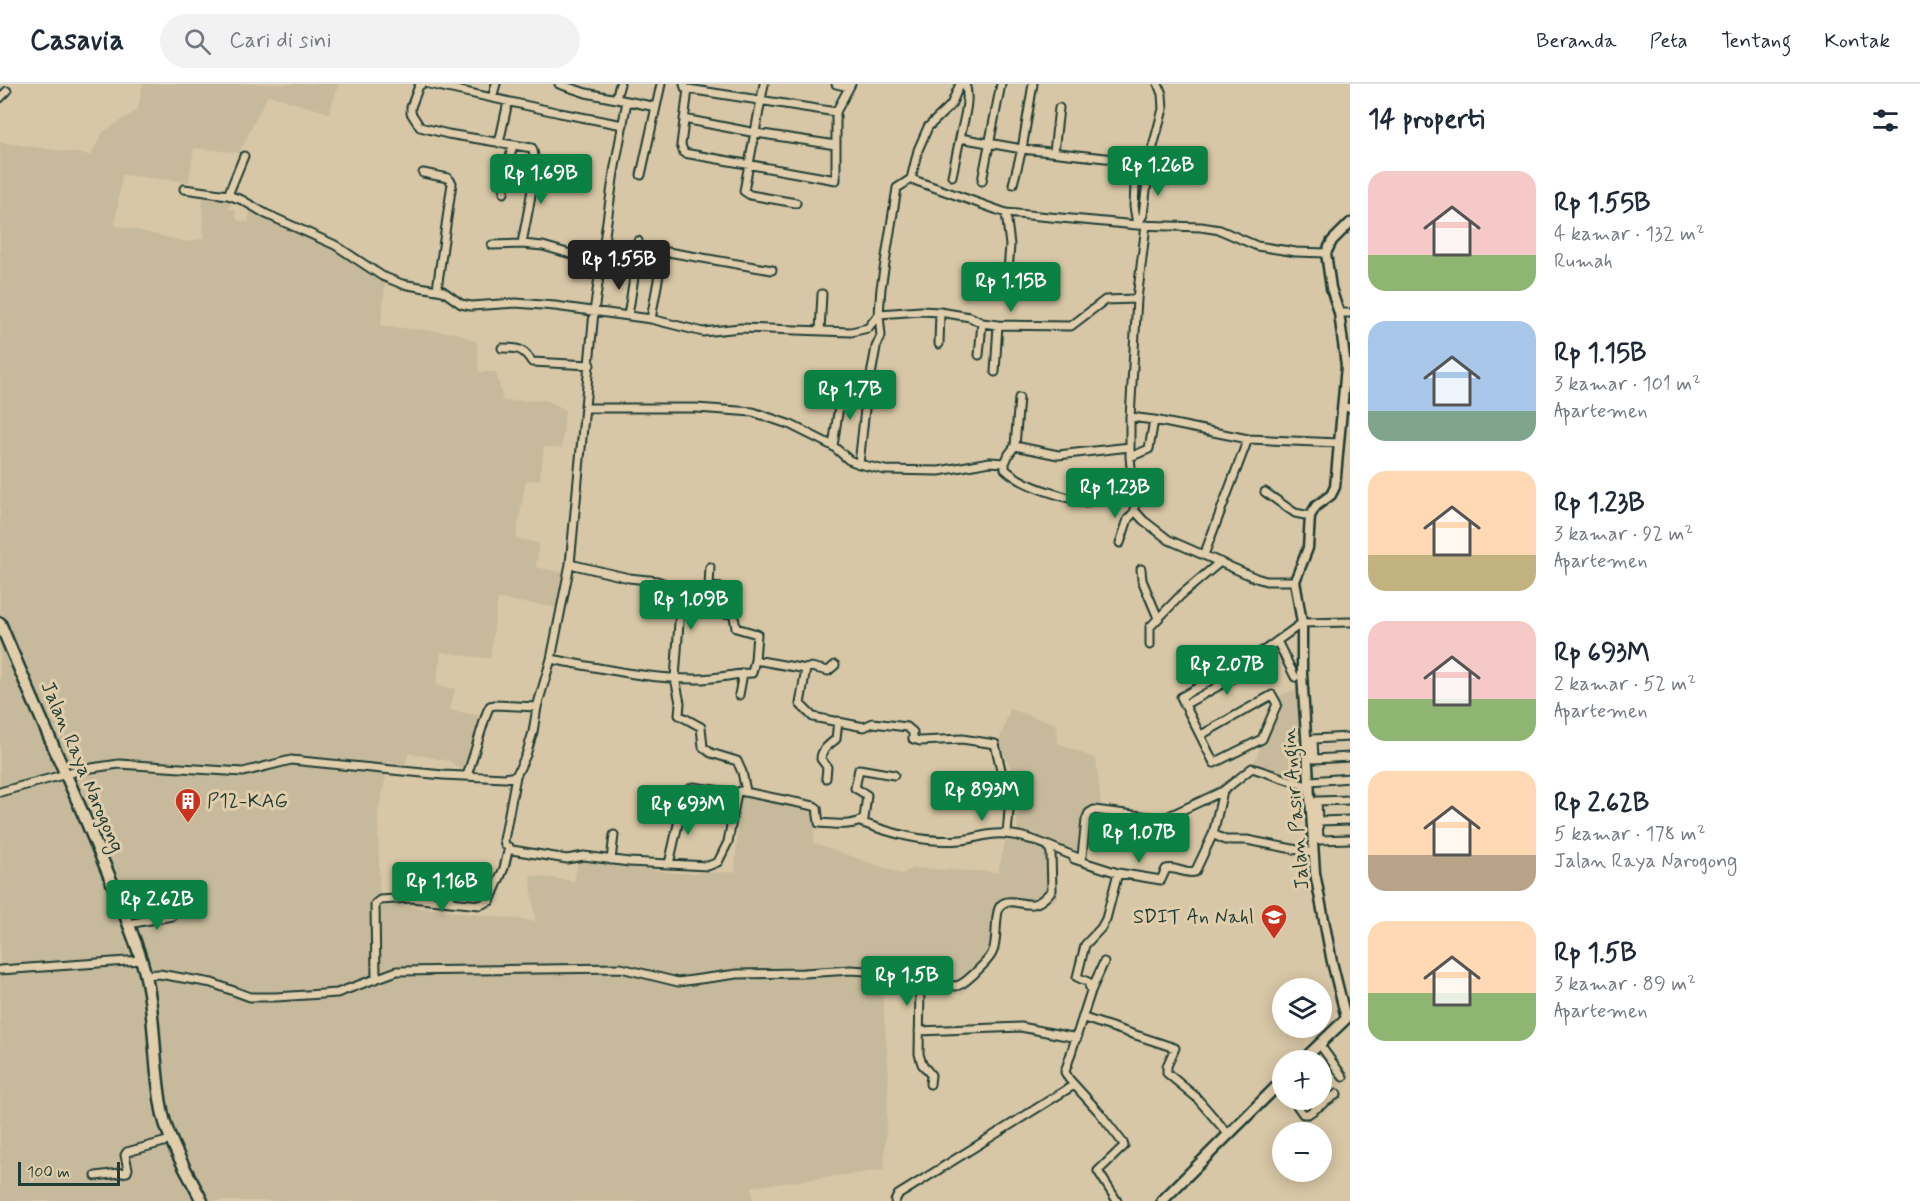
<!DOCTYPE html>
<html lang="id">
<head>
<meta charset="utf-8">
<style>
  :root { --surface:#fff; --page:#f2f2f3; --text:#1f2937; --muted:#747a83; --line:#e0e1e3; --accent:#0b8043 }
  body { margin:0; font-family:Mynerve,sans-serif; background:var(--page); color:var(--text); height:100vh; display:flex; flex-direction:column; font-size:22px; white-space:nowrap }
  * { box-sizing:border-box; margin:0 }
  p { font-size:20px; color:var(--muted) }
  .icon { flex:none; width:33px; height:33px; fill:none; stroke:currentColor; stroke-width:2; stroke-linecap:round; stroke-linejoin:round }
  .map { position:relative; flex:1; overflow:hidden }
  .sheet { display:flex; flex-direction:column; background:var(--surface); width:570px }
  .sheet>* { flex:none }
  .controls { position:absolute; left:1272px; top:894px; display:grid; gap:12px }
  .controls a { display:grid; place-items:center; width:60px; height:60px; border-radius:50%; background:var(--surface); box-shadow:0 3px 15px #0003; font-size:30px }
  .scale { position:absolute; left:18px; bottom:15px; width:102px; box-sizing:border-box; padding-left:6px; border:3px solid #1f3d34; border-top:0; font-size:16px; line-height:21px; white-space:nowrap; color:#1f3d34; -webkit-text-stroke:4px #e0cdab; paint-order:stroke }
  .price { position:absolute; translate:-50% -51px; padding:0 14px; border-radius:6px; background:var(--accent); color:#fff; font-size:20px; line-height:39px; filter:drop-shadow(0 2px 3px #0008) }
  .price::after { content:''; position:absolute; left:50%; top:36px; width:18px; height:14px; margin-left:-9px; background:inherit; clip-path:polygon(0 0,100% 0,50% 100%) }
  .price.on { background:#222; color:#fff }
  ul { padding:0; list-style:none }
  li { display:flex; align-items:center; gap:18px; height:150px; padding:0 18px }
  li span { display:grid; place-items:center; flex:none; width:168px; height:120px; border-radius:18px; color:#555 }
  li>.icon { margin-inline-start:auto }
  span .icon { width:72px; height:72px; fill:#fffc; stroke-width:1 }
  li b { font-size:26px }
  h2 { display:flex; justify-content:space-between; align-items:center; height:72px; padding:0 18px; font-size:26px }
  header { display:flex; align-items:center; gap:36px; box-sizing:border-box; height:84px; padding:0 30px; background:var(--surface); border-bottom:2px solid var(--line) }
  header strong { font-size:28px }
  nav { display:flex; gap:33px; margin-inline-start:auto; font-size:21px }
  .search { width:420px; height:54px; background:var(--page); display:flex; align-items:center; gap:15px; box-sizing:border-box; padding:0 21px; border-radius:33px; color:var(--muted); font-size:22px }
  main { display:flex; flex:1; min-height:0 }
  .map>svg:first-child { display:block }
</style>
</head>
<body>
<header>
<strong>Casavia</strong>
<div class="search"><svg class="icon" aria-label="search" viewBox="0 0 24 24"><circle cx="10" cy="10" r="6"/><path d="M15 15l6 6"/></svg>Cari di sini</div>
<nav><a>Beranda</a><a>Peta</a><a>Tentang</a><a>Kontak</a></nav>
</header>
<main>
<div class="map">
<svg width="1350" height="1117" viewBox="0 0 1350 1117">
  <rect width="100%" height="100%" fill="#d8c7a6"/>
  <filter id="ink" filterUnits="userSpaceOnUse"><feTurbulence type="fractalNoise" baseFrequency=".0167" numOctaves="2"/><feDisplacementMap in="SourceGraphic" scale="12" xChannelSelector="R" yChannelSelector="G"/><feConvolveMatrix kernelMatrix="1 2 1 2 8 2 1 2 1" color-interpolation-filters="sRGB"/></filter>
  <g filter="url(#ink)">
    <!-- built -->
    <path fill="#c7ba9c" d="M143,0h196l-10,29 -61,-18 -29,58 -45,-5 -5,34 -67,-7 -7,50 72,17 17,-4 -2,-32 2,-14 30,3 -5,14h6l2,11 11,2 3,-13 31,10 72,33 32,25 -5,49 77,7 19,9 2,30h17l7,29 44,-1 18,10 -3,38 -18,-1 -4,33 -14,1 -10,57 23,5 -3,24 30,6 -6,35 -62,-9 -8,60 -49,-7 -5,33 19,4 -5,21 32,6 -13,52 -8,2 -12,-9 -40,-8 -4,12 -16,-3 -11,52 2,89 155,18 -5,-46 44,6 4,-20 101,12 56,-1 5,-77 76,18 -2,30 88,31 10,-6 86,4 8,-34 11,-3 1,-54 -20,-37 12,-35 46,15 2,19 38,16 6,51 -17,1 -7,43 -21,-2 1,46 -20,11h-35l-8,48 -33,38 -29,-5 -52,-15 8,100 -5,95 -132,17 1,14h-753v-1059l91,13 12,-23 34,-22z
      M1302,603l5,98 -54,-19 26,-70z"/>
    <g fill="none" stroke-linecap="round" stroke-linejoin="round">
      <!-- minor casing -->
      <g stroke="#1f3d34" stroke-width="11">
        <path id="minor" d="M422,0l-3,2 -8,21v6l9,14 28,7 84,14c8,17 -7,75 -10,96
          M429,0l131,29 63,12
          M684,0l1,4 3,1 -7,56 3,8 152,27v-68l15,-28
          M764,0l-20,107 6,4 46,8
          M836,0l13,3
          M965,0c6,15 -2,38 -5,54l62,11 111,12 3,4 -2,41 3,19 64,2 19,3 37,16 39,6 30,1
          M688,5l148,23
          M0,14l7,-7
          M492,14l4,-14
          M616,14l4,-14
          M627,17l29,6 5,-23
          M684,35l72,14 80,12
          M499,59l9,-41
          M1054,68l5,-44
          M423,89l25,5 4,5 -15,106
          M641,91l15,-68
          M952,92l8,-38
          M911,95l95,34 131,12 6,-10 7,-57 13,-49 -1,-15 -4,-10
          M982,97l19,-97
          M1013,100l9,-35 11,-65
          M184,105l44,6 14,5 24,14 69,31 47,31 20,8 41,7 18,13 10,2 45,-3 39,3 96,13 52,13 37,-4 111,4 17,-4 11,-14 2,-26 16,-100 14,-9 7,-29 10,-23 23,-22 9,-21
          M504,109l2,-20 7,-28
          M228,111l16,-39
          M1006,129l4,32 -2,26
          M1146,141l-9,74 -7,118v40l5,54 8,9 26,20 87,38 10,3h29
          M492,161l30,-1 21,2 59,17
          M601,184l34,3 3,-30
          M1339,229h11
          M628,232l7,-45
          M651,235l11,-61 6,-6 104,18
          M820,247l2,-37
          M939,260l1,-32
          M502,264c16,0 21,0 30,14l58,3
          M979,271l3,-32
          M995,288l3,-47
          M1344,323l6,1
          M585,324h111l57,4 38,13 42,21 16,14 10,4 26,6 54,1 51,-9 15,1 4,-9 6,-8 43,9 72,-8
          M1130,333l24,3 94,19 91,4
          M833,362l8,-53
          M1015,362l4,-48
          M1130,373l19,-8 5,-29
          M1005,379v6c20,19 55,26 81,34
          M859,380l6,-55 11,-62 5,-11 -2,-22 42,-3 19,1 30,5 12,6 16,2 73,1 34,-26 32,-1
          M1265,408l30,21 15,3
          M1120,459l8,-24 7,-8
          M1204,471l44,-116
          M570,480l59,14 28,3 11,4
          M1141,485l1,11 16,38
          M680,525l4,-16 25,-6
          M648,526l2,-30
          M733,530l-53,-5 -5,69 5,25 -1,12 22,12 2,20 8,6 26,8 5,11 4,19
          M1277,557l18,36
          M1150,561v-18l31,-32 39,-33
          M551,575c48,9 97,20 146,20 19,0 36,-5 55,-6l3,-13 2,-26 -21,-6 -6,-34 -7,-6 -14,-1 1,-20
          M755,576l51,9 -6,35 13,13 51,10 9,-4 34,4 6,5v7l7,2 42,-2 33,5 7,30 9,12 -4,48
          M806,585l5,-2 17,4 7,-6
          M739,611l4,-22
          M1184,621l73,-40
          M1201,651l71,-40 5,9 -15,35 -48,24 -33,-66 85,-48 36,-26 48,-1
          M1350,653l-37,2 1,20 36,-2
          M467,692l20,-64 3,-6 5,-1 42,2
          M516,692l-12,64 1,5 7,5 55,9 17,-3 45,6 79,4 10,-4 10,-20 9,-49 3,-2 74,15 3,2 2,15c15,1 32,4 45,-4l3,-24 -12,-7 4,-19 35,6
          M826,694l1,-11 -6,-8c0,-9 8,-14 15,-20l2,-18
          M1310,697l40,-3
          M0,708l85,-23 34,-5 124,8 48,-12 152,15 62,3 11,-2 10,-21 7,-23 4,-25 14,-48 19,-95 24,-252 20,-140 13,-71 -41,-8 -27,-9
          M1350,716l-33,1 2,39 31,-1
          M1318,737l32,-1
          M860,738c34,12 64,21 100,18 16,-1 28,-8 45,-6 26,2 49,15 74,24l3,-2 4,-36 3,-7 5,-3 64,8 9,-1 56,-26 29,-23 58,19
          M1213,750l12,6h22l66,13
          M1074,775l44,14 43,7 5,-11c10,-3 19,6 29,3l18,-38 10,-43
          M611,776l3,-25
          M669,780l14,-62 5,-12 5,-3 44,6
          M450,818l1,-25
          M128,840l44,-8
          M1104,878l-13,29 -26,81 4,7 30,33 24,31 1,3 -26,25 19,30
          M0,886l141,-10
          M146,891l13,-1 53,9 38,14h26l61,-4 60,-22 224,-3 57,14 59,-8 67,-1 47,-3 30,2 39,11 36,3c7,-1 13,-8 19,-13 6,-7 15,-13 18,-22 5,-11 1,-39 8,-46 7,-8 23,1 32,-1 8,-1 14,-8 19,-14l-1,-37 -2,-5
          M376,895l-1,-75 5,-4 31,-2 69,7 10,-4 14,-33 5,-21
          M920,899l-1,71 3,10 9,11 -1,9
          M1091,907l-3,-9 -11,-5 8,-32 16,-17 5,-9 12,-46
          M1084,934l91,30 -8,18v7l29,24 33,38
          M919,947l102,-4 56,11
          M1320,961l23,32
          M1293,1016l10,14h5l29,-20
          M96,1092l31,-4 1,-3 -3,-14 2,-3 44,-12
          M895,1117l3,-6 176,-110"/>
      </g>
      <!-- tertiary casing -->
      <g stroke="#1f3d34" stroke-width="13">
        <path id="tertiary" d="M1346,934l-14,-56 -17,-89 -13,-199v-51l-7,-42 13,-33 2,-32 6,-10 15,-11 4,-8 11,-121 -7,-53 -8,-25 -5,-35 6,-12 18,-18"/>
      </g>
      <!-- secondary casing -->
      <g stroke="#1f3d34" stroke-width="14">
        <path id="secondary" d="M1303,976l47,-45
          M1162,1117l120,-120"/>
      </g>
      <!-- primary casing -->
      <g stroke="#1f3d34" stroke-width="15">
        <path id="primary" d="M0,539c28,67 58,133 87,200 19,46 40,92 55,139 15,49 10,102 21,153 7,30 25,58 39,86"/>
      </g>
      <!-- minor -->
      <use href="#minor" stroke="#e0cdab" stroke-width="7"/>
      <!-- tertiary -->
      <use href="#tertiary" stroke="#e0cdab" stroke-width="8"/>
      <!-- secondary -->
      <use href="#secondary" stroke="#e0cdab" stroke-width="9"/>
      <!-- primary -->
      <use href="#primary" stroke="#e0cdab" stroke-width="10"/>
    </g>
  </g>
  <!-- icons -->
  <defs>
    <g id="building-pin" transform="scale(1.35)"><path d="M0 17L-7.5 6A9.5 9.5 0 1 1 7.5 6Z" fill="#c8321e" stroke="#e0cdab"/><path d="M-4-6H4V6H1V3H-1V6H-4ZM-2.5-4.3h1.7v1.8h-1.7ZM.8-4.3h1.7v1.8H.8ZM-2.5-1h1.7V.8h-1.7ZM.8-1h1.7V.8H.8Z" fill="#fff"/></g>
    <g id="school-pin" transform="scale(1.35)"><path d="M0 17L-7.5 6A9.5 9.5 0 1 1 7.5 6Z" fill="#c8321e" stroke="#e0cdab"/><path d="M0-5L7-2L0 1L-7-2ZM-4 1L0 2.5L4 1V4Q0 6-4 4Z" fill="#fff"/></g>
  </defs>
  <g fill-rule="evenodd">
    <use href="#building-pin" x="188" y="717"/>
    <use href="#school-pin" x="1274" y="833"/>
  </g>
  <g text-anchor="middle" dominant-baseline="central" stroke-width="6" stroke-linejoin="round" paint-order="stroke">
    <!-- street labels -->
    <g font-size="20" fill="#1f3d34" stroke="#e0cdab">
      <text transform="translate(82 683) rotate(67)">Jalan Raya Narogong</text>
      <text transform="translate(1296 725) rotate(-95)">Jalan Pasir Angin</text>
    </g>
    <!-- poi labels -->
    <g font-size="20" fill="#1f3d34" stroke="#e0cdab" text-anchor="start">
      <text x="207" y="717">P12-KAG</text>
      <text x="1254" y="833" text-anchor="end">SDIT An Nahl</text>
    </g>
  </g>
</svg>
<div class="controls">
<a><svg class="icon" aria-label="layers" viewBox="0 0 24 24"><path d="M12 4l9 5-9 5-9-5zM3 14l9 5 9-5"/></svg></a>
<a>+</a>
<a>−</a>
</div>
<div class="scale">100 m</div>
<b class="price" style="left:1158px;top:113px">Rp 1.26B</b>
<b class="price" style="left:541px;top:121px">Rp 1.69B</b>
<b class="price on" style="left:619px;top:207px">Rp 1.55B</b>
<b class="price" style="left:1011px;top:229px">Rp 1.15B</b>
<b class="price" style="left:850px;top:337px">Rp 1.7B</b>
<b class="price" style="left:1115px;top:435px">Rp 1.23B</b>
<b class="price" style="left:691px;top:547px">Rp 1.09B</b>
<b class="price" style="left:1227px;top:612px">Rp 2.07B</b>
<b class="price" style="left:982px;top:738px">Rp 893M</b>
<b class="price" style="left:688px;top:752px">Rp 693M</b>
<b class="price" style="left:1139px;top:780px">Rp 1.07B</b>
<b class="price" style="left:442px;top:829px">Rp 1.16B</b>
<b class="price" style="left:157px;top:847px">Rp 2.62B</b>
<b class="price" style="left:907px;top:923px">Rp 1.5B</b>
</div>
<section class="sheet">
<h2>14 properti<svg class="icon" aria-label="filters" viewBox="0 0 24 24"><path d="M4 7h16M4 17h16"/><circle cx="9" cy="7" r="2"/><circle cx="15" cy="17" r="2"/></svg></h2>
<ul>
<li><span style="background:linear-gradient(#f6c9c9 70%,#8fb573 0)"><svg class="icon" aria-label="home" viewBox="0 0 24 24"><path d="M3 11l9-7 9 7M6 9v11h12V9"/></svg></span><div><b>Rp 1.55B</b><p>4 kamar · 132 m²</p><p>Rumah</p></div></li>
<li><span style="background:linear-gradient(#a9c7e8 75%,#7fa58c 0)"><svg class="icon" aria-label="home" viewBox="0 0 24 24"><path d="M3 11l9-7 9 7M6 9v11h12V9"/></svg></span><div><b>Rp 1.15B</b><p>3 kamar · 101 m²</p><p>Apartemen</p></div></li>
<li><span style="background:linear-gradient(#ffd9b3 70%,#c2b280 0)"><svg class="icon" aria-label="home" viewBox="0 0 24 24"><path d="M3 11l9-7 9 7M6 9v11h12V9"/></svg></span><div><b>Rp 1.23B</b><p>3 kamar · 92 m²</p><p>Apartemen</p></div></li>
<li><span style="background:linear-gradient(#f6c9c9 65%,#8fb573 0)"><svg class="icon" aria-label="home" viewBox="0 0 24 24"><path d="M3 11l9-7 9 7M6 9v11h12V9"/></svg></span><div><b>Rp 693M</b><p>2 kamar · 52 m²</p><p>Apartemen</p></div></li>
<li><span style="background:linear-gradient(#ffd9b3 70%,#b9a48a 0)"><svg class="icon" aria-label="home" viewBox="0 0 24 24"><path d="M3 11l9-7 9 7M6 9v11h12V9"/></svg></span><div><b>Rp 2.62B</b><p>5 kamar · 178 m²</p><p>Jalan Raya Narogong</p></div></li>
<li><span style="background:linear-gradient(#ffd9b3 60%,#8fb573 0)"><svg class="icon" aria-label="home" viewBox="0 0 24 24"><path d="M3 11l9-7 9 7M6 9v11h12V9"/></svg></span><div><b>Rp 1.5B</b><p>3 kamar · 89 m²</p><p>Apartemen</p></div></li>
</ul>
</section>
</main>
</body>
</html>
